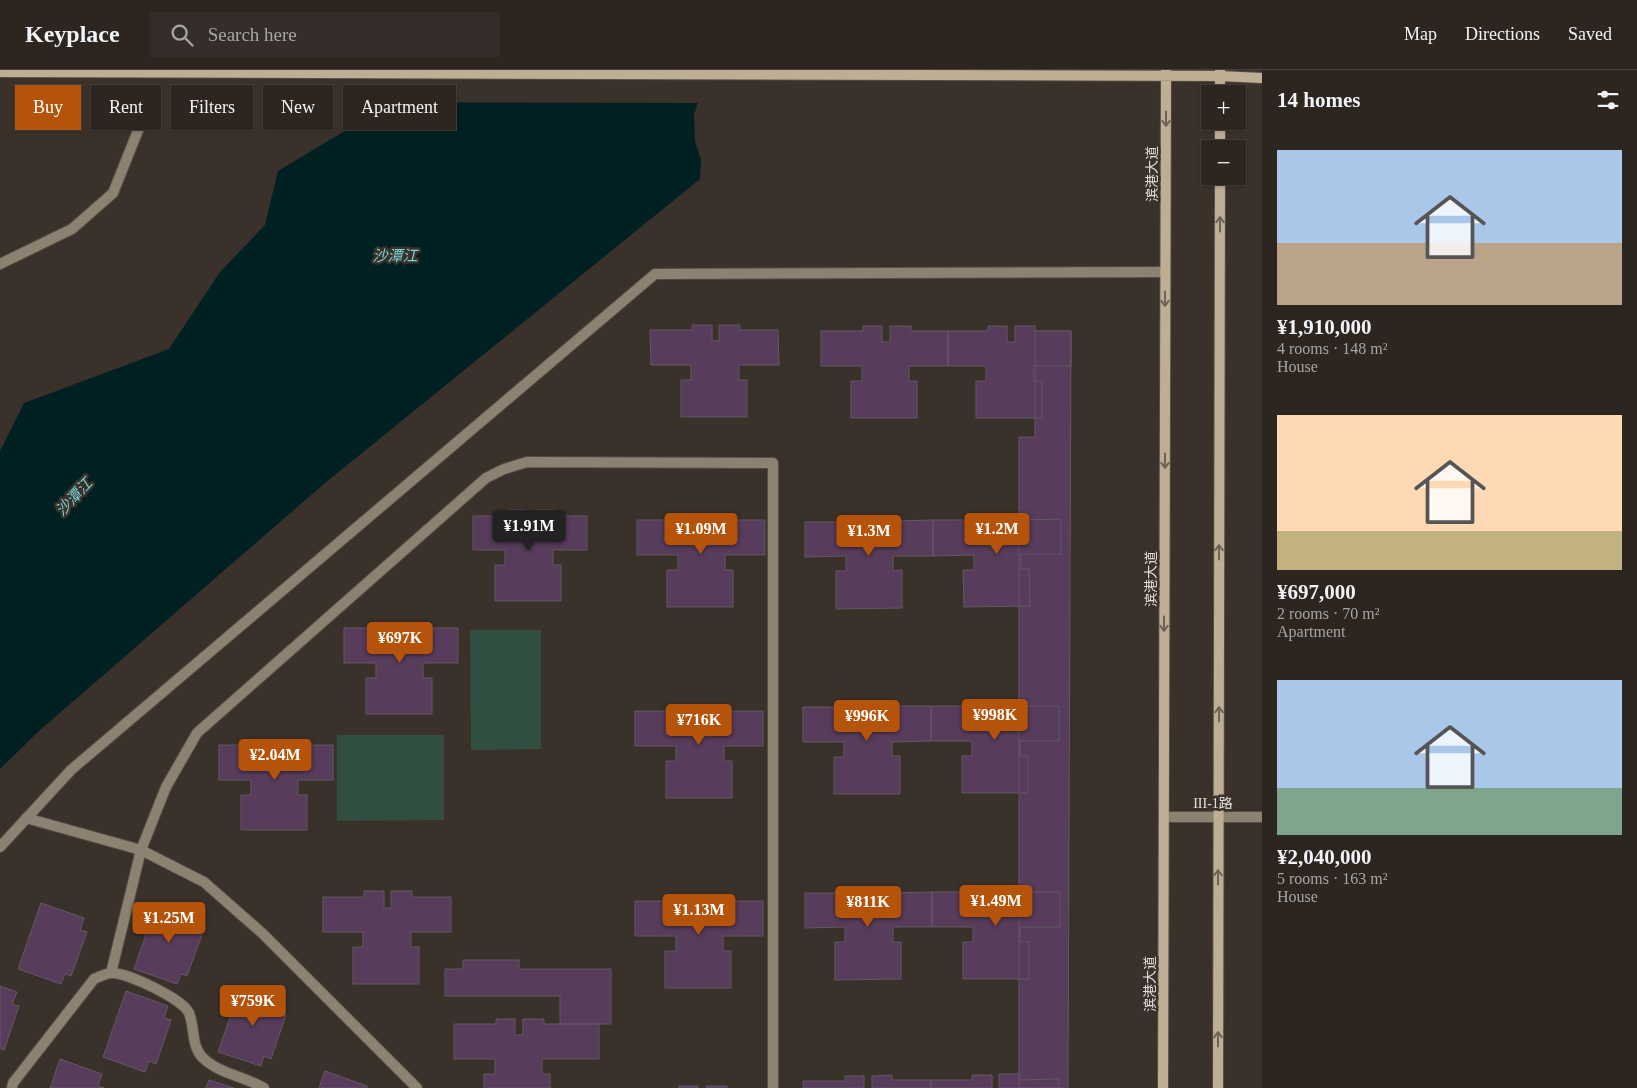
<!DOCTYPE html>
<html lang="en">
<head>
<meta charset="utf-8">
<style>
  :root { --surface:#2c2520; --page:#342d29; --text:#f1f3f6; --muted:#a6a5a5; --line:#48423e; --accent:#b45309 }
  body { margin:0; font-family:"Times New Roman","Noto Sans SC",serif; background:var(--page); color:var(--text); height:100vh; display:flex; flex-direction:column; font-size:19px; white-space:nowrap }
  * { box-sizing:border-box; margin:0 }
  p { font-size:16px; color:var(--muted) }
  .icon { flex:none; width:28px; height:28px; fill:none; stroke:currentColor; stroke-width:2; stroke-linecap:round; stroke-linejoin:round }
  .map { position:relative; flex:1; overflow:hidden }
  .sheet { display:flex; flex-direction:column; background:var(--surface); width:375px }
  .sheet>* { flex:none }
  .guide { position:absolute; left:15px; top:15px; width:475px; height:45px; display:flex; gap:10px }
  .controls { position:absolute; left:1201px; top:15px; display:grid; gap:10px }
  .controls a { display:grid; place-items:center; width:45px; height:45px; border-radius:0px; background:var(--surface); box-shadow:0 1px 4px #0004,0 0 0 1px var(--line); font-size:25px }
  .price { position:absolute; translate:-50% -42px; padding:0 11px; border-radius:5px; background:var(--accent); color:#fff; font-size:16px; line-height:32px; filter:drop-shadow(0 1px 2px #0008) }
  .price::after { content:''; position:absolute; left:50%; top:30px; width:15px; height:11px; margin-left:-8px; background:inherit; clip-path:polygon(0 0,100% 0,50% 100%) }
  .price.selected { background:#222; color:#fff }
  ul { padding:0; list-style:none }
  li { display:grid; align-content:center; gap:10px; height:265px; padding:0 15px }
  li span { display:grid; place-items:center; height:155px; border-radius:0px; color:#555 }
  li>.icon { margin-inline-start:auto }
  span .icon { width:90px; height:90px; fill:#fffc; stroke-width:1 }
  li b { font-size:21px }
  h2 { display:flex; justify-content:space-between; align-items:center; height:60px; padding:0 15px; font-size:21px }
  .tag { padding:0 18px; border-radius:0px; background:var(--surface); box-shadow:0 1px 4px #0004,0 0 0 1px var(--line); font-size:18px; line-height:45px }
  .tag.selected { background:var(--accent); color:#fff }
  header { display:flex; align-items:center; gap:30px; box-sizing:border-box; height:70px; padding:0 25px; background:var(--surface); border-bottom:1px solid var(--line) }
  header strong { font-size:24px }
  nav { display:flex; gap:28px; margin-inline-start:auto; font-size:18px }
  .search { width:350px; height:45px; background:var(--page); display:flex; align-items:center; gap:12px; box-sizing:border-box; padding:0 18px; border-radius:0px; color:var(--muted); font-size:19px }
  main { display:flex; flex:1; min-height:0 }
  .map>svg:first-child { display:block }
</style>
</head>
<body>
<header>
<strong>Keyplace</strong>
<div class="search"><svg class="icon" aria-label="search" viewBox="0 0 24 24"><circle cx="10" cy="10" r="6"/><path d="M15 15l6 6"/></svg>Search here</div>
<nav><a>Map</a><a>Directions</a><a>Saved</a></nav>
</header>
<main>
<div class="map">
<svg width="1262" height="1018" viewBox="0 0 1262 1018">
  <rect width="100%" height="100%" fill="#3b312b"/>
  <!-- green -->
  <path fill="#304f41" d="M470,560h71v119l-70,1z
    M337,665h107v85l-107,1z"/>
  <!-- water -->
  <path fill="#012021" d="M407,0h301l-14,45 1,26 6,19 -1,19 -375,304 -286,248 -39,38v-318l24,-48 145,-54 51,-77 45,-47 13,-54 100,-60z"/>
  <!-- pier -->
  <path fill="#3b312b" d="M404,0h307l-11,33 -318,-1z"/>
  <!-- building -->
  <path fill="#573c5b" stroke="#615962" d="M692,255h20v16h7v-16h21v5h38l1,35h-40v15h8v37h-66v-37h10v-15h-40l-1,-35h42z
    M863,256h19v16h8v-16h21v5h37v35h-39v15h8v37h-66v-37h11v-15h-41v-35h42z
    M988,256h19v16h8v-16h20v5h36v35h-37v15h8v37h-66v-37h10v-15h-38v-35h40z
    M1035,261h36l-3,757h-49v-651h16z
    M507,440h19v16h8v-16h20v6h33v34h-34v15h8v36h-66v-36h10v-15h-32v-34h34z
    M993,444v16h8v-16h21v6l39,-1v35h-40v15h8l1,37 -66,1 -1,-37h11v-15l-41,1v-36h41v-5z
    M679,445h19v16h8v-16h21v5h38v35h-40v15h8v37h-66v-37h11v-15h-41v-35h42z
    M847,446h19v16h8v-16h20l1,5 38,-1v36h-40v15l9,-1v38l-66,1v-38h10v-15l-41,1v-35h42z
    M377,553h19v16h8v-16h21v5h33v35h-35v15h9v36h-66v-36h10v-15h-32v-35h33z
    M1021,630v6h38v35h-39v15h8v37h-66v-37h10v-15h-41v-35h42v-5h19v16h8v-16z
    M864,631v17l8,-1v-16h21v5h38v35l-39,1v14h8v38h-66v-37h10v-15h-41v-35h42v-5z
    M677,636h20v16h7v-16h21v5h38v35h-39v15h8v37h-66v-37h10v-15h-41v-35h42z
    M252,670h19v16h8v-16h21v5h33v35h-35v15h9v35h-66v-35h10v-15h-32v-35h33z
    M846,817h19v16h8v-16h21v6l38,-1v35h-39v15h8v37l-66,1v-38h10v-15l-40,1v-35h41z
    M974,817h19v16h8v-16h21v5h38v35h-40v15h9v37h-66v-37h10v-15h-41v-35h42z
    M364,821h20v17h7v-17h21v6h39v35h-40v15h8v37h-66v-37h10v-15h-40v-35h41z
    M677,825h19v17h8v-17h21v6h38v35h-40v15h8v37h-66v-37h11v-15h-41v-35h42z
    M41,833l43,15 -4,12 7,2 -16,44 -6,-2 -4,10 -43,-15z
    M157,833l43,15 -4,12 7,2 -16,44 -6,-2 -4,10 -43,-15z
    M463,890h56v9h92v55h-51v-28h-115v-27h18z
    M0,916l17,6 -5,12 7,2 -15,44 -4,-2z
    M241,916l42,14 -4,13 7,2 -15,44 -7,-3 -3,10 -43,-14z
    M126,921l42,15 -4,12 7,2 -15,44 -7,-3 -4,11 -42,-15z
    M496,949h19v16h8v-16h21v5h55v35h-57v15h8v14h-66v-14h11v-15h-41v-35h42z
    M60,989l42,15 -4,12 6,2h-54z
    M325,1001l42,15v2h-48z
    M999,1004h21v6l39,-1v9h-60z
    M892,1005v5h39v8h-59v-12z
    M972,1005h20v13h-61v-8h41z
    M845,1006h19v12h-61v-7h42z
    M209,1010l25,8h-28z
    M679,1016h19v2h-19z
    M706,1016h21v2h-21z"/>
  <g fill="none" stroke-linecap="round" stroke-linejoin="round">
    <!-- lane casing -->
    <g stroke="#564d47" stroke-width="12">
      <path id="lane" d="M26,748l115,32 63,32 58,51 155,155
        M111,903l30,-123 25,-63 31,-54 289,-255 18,-9 23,-7 246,1v625
        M12,1018l1,-5 81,-104c5,-2 12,-6 18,-6 16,0 71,26 77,40 6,14 2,32 13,44 17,17 42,19 62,31"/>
    </g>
    <!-- street casing -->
    <g stroke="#564d47" stroke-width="12">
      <path id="street" d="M0,194l72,-35 41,-36 26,-65
        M1164,747h98
        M0,777l71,-77 584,-496 510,-2"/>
    </g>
    <!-- secondary casing -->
    <g stroke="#564d47" stroke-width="12">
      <path id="secondary" d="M0,2l1220,4 42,2
        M1220,24v-24
        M1220,79v-28
        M1163,1018l3,-1017
        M1218,1018l2,-912"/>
    </g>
    <!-- lane -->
    <use href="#lane" stroke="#8c8271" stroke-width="10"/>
    <!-- street -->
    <use href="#street" stroke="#8c8271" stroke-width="10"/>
    <!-- secondary -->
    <use href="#secondary" stroke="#beae93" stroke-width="10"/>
  </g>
  <!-- one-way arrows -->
  <defs><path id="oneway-shaft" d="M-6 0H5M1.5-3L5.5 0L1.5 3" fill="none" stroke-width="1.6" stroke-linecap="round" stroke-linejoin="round" transform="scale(1.25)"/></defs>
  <g stroke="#6f6355">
    <use href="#oneway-shaft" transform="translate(1166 49) rotate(90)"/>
    <use href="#oneway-shaft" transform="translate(1220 154) rotate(-90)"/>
    <use href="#oneway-shaft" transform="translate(1165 229) rotate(90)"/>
    <use href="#oneway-shaft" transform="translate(1165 391) rotate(90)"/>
    <use href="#oneway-shaft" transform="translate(1219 482) rotate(-90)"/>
    <use href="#oneway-shaft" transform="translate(1164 554) rotate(90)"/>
    <use href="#oneway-shaft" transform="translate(1219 644) rotate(-90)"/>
    <use href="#oneway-shaft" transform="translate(1218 807) rotate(-90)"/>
    <use href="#oneway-shaft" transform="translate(1218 969) rotate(-90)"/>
  </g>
  <g text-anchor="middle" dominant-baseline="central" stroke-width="5" stroke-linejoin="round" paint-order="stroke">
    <!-- street labels -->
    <g font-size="14" fill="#e5deda" stroke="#3b312b">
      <text transform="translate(1152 104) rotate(-90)">滨港大道</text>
      <text transform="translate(1151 509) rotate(-90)">滨港大道</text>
      <text x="1213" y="733">III-1路</text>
      <text transform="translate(1150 914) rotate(-90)">滨港大道</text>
    </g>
    <!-- water labels -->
    <g font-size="15" font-style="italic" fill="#76d5d6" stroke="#3b312b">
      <text x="395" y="186">沙潭江</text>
      <text transform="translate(74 427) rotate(-47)">沙潭江</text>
    </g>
  </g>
</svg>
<div class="controls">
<a>+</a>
<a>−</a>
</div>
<b class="price selected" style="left:529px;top:482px">¥1.91M</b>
<b class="price" style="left:701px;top:485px">¥1.09M</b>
<b class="price" style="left:997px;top:485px">¥1.2M</b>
<b class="price" style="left:869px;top:487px">¥1.3M</b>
<b class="price" style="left:400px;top:594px">¥697K</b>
<b class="price" style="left:995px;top:671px">¥998K</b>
<b class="price" style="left:867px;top:672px">¥996K</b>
<b class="price" style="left:699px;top:676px">¥716K</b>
<b class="price" style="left:275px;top:711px">¥2.04M</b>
<b class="price" style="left:996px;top:857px">¥1.49M</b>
<b class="price" style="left:868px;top:858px">¥811K</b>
<b class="price" style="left:699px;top:866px">¥1.13M</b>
<b class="price" style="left:169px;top:874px">¥1.25M</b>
<b class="price" style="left:253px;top:957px">¥759K</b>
<div class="guide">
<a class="tag selected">Buy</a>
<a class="tag">Rent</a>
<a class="tag">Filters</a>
<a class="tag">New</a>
<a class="tag">Apartment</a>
</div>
</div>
<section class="sheet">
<h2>14 homes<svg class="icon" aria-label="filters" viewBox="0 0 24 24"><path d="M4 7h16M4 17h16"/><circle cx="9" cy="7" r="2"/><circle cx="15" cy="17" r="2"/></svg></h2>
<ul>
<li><span style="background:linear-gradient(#a9c7e8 60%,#b9a48a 0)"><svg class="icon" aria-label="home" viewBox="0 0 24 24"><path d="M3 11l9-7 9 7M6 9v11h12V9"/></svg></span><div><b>¥1,910,000</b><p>4 rooms · 148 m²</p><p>House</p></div></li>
<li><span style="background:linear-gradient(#ffd9b3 75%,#c2b280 0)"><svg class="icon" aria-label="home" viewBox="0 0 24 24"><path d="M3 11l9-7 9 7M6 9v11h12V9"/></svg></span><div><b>¥697,000</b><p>2 rooms · 70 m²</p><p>Apartment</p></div></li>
<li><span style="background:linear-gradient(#a9c7e8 70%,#7fa58c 0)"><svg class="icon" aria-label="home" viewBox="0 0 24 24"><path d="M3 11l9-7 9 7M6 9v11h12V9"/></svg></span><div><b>¥2,040,000</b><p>5 rooms · 163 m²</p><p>House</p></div></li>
</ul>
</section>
</main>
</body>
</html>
